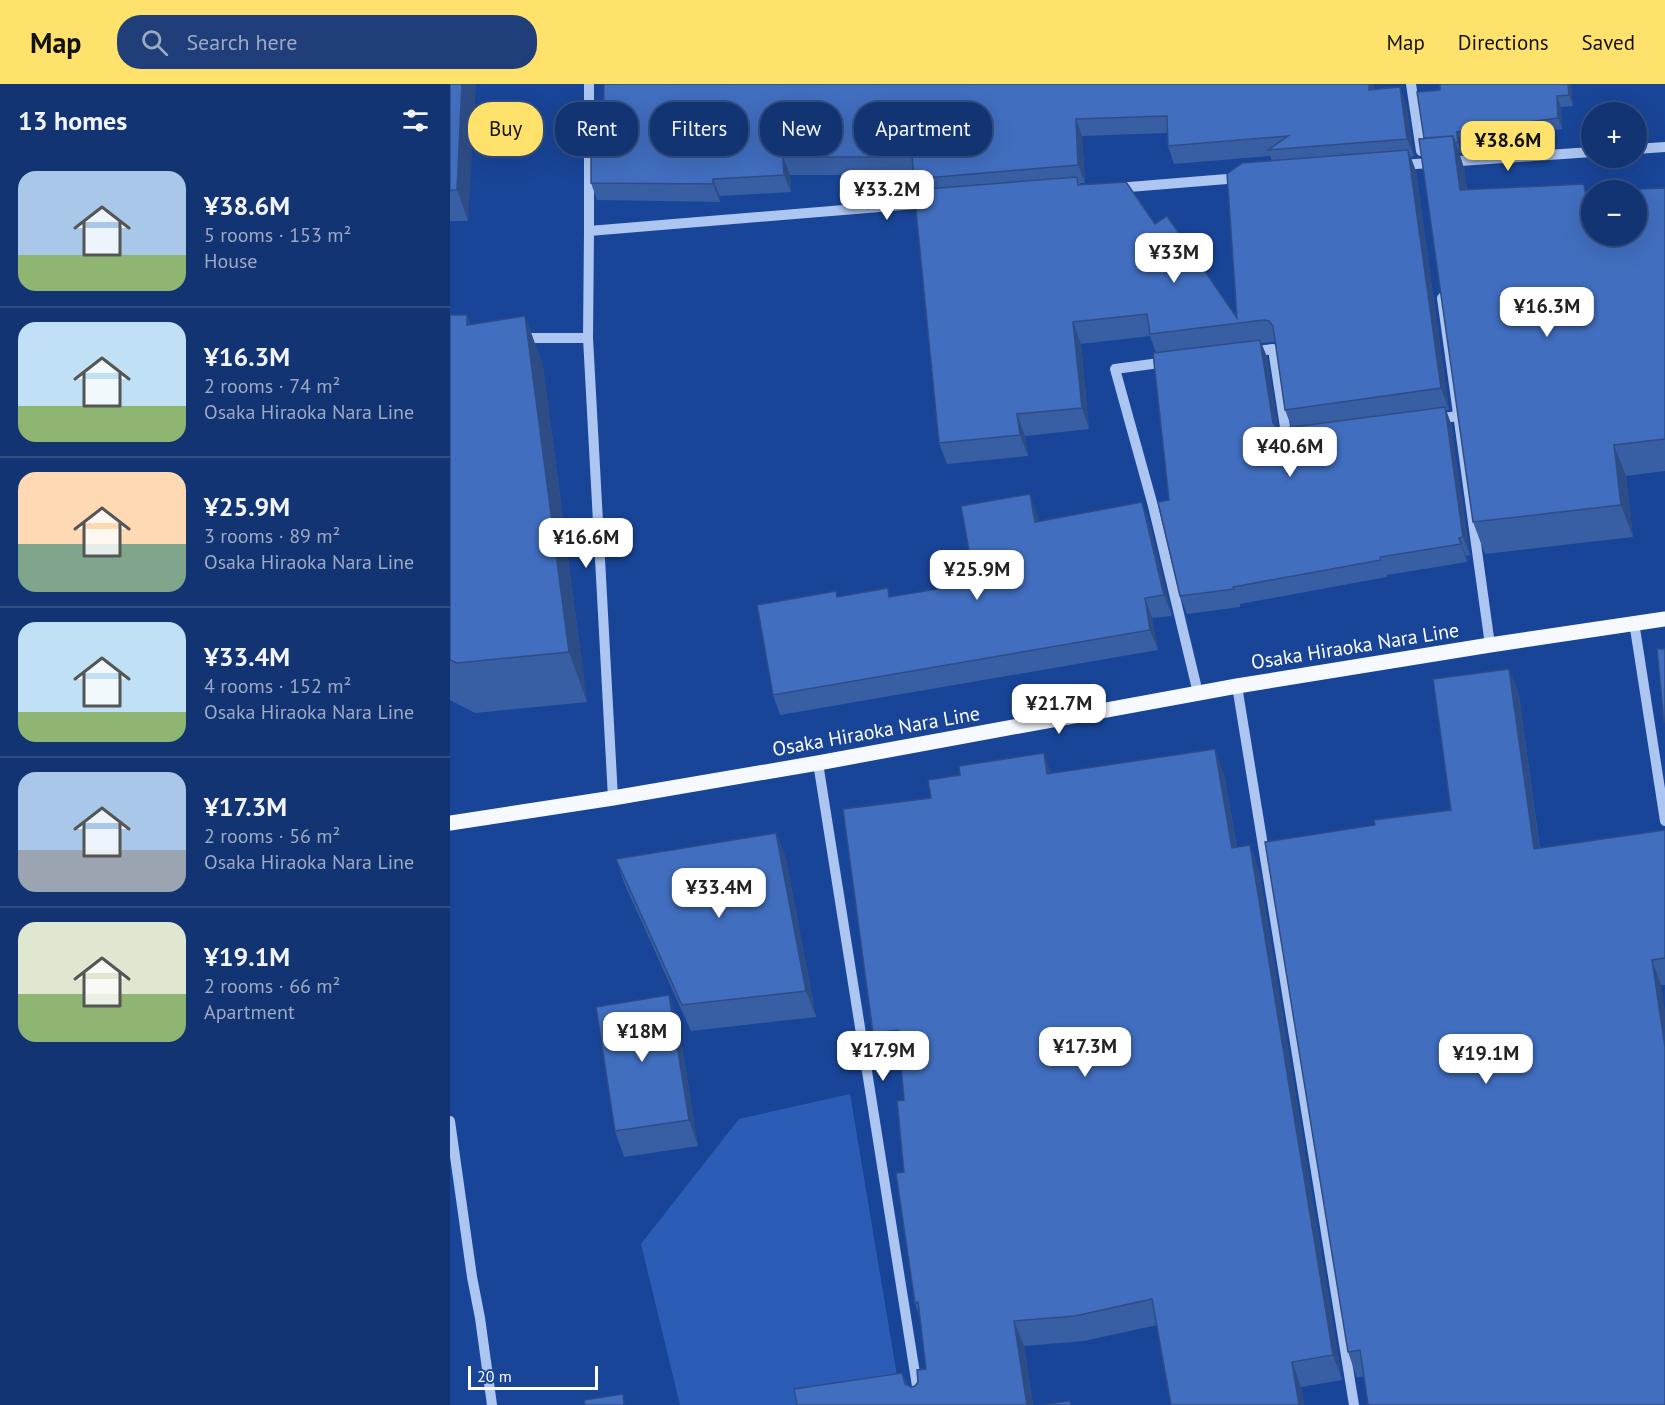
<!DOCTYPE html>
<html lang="en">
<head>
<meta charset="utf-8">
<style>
  :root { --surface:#133472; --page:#203f7a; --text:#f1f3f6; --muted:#9daac4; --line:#324f84; --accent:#ffe26c }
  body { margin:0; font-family:"PT Sans",sans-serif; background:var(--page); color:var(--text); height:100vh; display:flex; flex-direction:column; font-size:22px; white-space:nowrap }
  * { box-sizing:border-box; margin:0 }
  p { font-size:20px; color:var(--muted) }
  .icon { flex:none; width:33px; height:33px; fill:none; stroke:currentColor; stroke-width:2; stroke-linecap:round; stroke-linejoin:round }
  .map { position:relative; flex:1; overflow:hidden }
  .drawer { display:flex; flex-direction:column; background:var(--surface); width:450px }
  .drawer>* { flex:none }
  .top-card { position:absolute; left:18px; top:18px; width:570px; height:54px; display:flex; gap:12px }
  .controls { position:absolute; left:1131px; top:18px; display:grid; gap:12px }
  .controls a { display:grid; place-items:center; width:66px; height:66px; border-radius:50%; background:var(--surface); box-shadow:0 6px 24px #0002,0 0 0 2px var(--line); font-size:30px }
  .scale { position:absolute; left:18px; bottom:15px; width:130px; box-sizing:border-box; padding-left:6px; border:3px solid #fff; border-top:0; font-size:16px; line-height:21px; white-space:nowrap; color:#fff; -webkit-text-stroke:4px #194598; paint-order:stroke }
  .price { position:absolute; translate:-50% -51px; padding:0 14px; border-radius:12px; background:#fff; color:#222; font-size:20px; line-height:39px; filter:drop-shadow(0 2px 3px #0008) }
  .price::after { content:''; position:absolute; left:50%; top:36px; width:18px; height:14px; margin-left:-9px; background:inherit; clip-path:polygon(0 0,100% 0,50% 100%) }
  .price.selected { background:var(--accent); color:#111 }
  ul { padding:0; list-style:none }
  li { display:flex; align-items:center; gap:18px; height:150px; padding:0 18px }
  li+li { border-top:2px solid var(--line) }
  li span { display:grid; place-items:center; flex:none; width:168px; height:120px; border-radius:18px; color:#555 }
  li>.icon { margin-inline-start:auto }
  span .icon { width:72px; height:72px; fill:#fffc; stroke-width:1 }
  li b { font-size:26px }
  h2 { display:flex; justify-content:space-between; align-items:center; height:72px; padding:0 18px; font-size:26px }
  .chip { padding:0 21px; border-radius:24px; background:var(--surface); box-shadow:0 6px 24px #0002,0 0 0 2px var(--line); font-size:21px; line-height:54px }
  .chip.selected { background:var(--accent); color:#111 }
  header { display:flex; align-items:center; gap:36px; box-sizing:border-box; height:84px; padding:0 30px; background:var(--accent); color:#111 }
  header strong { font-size:28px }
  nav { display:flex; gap:33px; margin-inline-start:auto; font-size:21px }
  .search { width:420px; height:54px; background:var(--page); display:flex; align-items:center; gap:15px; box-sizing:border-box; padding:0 21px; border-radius:24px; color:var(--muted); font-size:22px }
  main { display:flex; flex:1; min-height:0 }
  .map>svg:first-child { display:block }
</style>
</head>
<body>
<header>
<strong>Map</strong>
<div class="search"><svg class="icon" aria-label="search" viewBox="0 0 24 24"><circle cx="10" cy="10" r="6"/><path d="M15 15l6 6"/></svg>Search here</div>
<nav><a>Map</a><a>Directions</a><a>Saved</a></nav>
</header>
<main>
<section class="drawer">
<h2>13 homes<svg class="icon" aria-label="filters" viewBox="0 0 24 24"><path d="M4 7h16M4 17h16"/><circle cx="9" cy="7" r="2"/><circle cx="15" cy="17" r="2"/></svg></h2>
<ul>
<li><span style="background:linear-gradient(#a9c7e8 70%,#8fb573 0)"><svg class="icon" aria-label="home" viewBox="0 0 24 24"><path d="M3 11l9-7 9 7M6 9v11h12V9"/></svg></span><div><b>¥38.6M</b><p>5 rooms · 153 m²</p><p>House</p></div></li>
<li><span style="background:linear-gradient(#bfe0f5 70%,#8fb573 0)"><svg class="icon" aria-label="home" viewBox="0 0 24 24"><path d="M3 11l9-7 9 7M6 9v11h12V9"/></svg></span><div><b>¥16.3M</b><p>2 rooms · 74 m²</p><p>Osaka Hiraoka Nara Line</p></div></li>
<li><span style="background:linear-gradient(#ffd9b3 60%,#7fa58c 0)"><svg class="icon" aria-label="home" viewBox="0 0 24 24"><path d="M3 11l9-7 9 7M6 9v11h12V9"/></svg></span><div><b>¥25.9M</b><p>3 rooms · 89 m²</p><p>Osaka Hiraoka Nara Line</p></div></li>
<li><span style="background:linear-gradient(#bfe0f5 75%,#8fb573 0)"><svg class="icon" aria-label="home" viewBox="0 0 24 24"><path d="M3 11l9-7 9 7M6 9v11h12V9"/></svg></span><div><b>¥33.4M</b><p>4 rooms · 152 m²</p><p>Osaka Hiraoka Nara Line</p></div></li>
<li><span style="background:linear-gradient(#a9c7e8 65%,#9aa5b1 0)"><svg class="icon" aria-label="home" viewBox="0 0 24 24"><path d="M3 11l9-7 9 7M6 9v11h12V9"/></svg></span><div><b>¥17.3M</b><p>2 rooms · 56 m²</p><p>Osaka Hiraoka Nara Line</p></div></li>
<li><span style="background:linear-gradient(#dfe7d0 60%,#8fb573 0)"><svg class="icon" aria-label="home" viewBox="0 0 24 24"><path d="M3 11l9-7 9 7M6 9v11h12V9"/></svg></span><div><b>¥19.1M</b><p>2 rooms · 66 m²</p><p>Apartment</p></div></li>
</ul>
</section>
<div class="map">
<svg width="1215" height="1321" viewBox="0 0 1215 1321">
  <rect width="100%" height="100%" fill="#194598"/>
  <!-- green -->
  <path fill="#2c5db6" d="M400,1010l50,300 -93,11h-127l-39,-161 98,-125z"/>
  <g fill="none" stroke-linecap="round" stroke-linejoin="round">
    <!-- minor -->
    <path stroke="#acc5f1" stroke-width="10" d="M139,0v147
      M961,0l10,67
      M1186,65l29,-2
      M951,81l191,-13
      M667,104l122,-10
      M992,214l48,347
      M69,254h69l1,-107 339,-28
      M138,254l25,460
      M801,268l22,-3 14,91h2
      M717,278l-52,7 38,137 45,187
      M985,335l23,-3
      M1184,538l31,199
      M787,602l117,719
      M368,679l102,642
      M0,1037l22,156 8,41 12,87"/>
    <!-- major -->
    <path stroke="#f6f9ff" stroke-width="15" d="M0,739l163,-25 205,-35 419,-77 253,-41 175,-26"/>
  </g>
  <!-- wall -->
  <path fill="#385fa4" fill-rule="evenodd" d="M0,0l18,137h-18z
    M154,0h769l1,6 26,-3 6,17 8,52 -4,1 6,14 33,239h-3l5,14 19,131 -4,1 1,6 -80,13v2l-147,27v3l-53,7 -7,-18 -11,-96 -13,-147 -6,-17 -69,8 8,85 -64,7 3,20 -81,8 -8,-21 -21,-253 -5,-15h-123l1,17 -71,4v6l-123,-2 -6,-17 12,-47zM717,49l1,13 6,18 96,-8 2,5 -35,157 -82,-94 -75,-40v-1h5l-3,-47zM822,258h3l10,68 7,18 -14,1 -11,-72 -6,-14z
    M990,0h131l2,22 -12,1 1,22 -101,14 1,10h-3l5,15 3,21 120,3 78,-4v283l-39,5 7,61 -148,17 -12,-32 -49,-384 16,-48z
    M0,231h17l3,10 55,-9 18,50 44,336 -112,11 -25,-13z
    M587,430l1,7 111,1 23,94 -20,2 6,32 -378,65 -7,-20 118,-98 84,-14z
    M1059,585l10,25 21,155 125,-19v155h-4l-297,391 -7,2 -9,-26 27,-527 76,-15z
    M602,690h172l13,73 22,23 83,510 -41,7 3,18h-133l-14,-80 -73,16 -60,5 9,59h-236l105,-32 5,12 4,2 4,-1 11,-17 -6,-51 -5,-15 -11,-131v-72l-4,-44 -18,2 -9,-25 58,-235z
    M326,749l10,26 30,158 -125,14 -66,-146 -9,-26z
    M228,937l20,125 -74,11 -9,-26z"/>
  <!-- shaded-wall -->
  <path fill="#2e4d86" d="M12,0h14l-8,137 -11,-31z
    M919,0h4l3,24 -7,-18z
    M1118,0h3l2,22 -4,-11z
    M950,3l6,17 8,52 -7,-17z
    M1107,12l4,11 1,22 -4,-11z
    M626,35l6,17 3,47 -7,-18z
    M1007,48l4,11 1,10 -4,-11z
    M1003,52l11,32 7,53 -11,-31z
    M958,66l8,21 33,239 -8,-22z
    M333,73l7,18 1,17 -7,-17z
    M263,95l7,17v6l-7,-18z
    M17,231l18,50 -18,-40z
    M75,232l18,50 44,336 -18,-50z
    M623,238l8,22 8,85 -7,-21z
    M810,256l7,17 13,84 -7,-18z
    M995,323l6,17 19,131 -7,-18z
    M567,330l8,22 3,20 -8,-21z
    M1164,361l12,31 7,61 -12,-32z
    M580,410l7,20 5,28 -7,-20z
    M692,418l7,20 23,94 -8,-21z
    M1009,454l7,18 1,6z
    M695,514l7,20 6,32 -8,-20z
    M1059,585l10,25 24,181 -9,-26z
    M765,665l9,25 17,99 -9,-25z
    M594,669l9,25 -6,-4z
    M326,749l10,26 30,158 -10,-26z
    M800,761l9,25 83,510 -9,-25z
    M1202,876l9,25 4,26v38z
    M219,911l9,26 20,125 -9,-26z
    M564,1237l10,25 9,59h-6z
    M842,1278l9,25 3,18h-5z"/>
  <!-- building -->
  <path fill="#416ebf" stroke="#2e4d86" stroke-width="1.5" d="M0,0h12l-5,106h-7z
    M154,0h765v6l31,-3 7,52 -139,11 20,-14 -120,10 -1,-30 -91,3 2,46 -164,14 -2,-22h-129l1,18 -71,4v5l-122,-1v-47h12z
    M990,0h128l1,11 -12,1 1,22 -101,14 1,10 -3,1 -2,-7 -29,2 -7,-46 23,-2z
    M1003,52l7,54 124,-6 1,8h7v44h44v-46h-17l46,-2v251l-51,6 7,60 -148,17 -54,-383z
    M958,66l33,238 -156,22 -12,-84 -4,-5 -5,-1 -114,14 -3,-20 -74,8 9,86 -65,6 3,21 -81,8 -25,-253 163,-13 1,8 48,-3 29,42 12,-8 70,102 -10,-144 15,-11z
    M0,231h17v10l58,-9 44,336 -112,11 -7,-3z
    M810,256l13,83 5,6 167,-22 18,130 -4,1 2,6 -81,13 1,3 -148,27 1,2 -54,7 -22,-94 11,-2 -16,-147z
    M580,410l5,28 107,-20 22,93 -19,3 5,32 -377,65 -16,-90 79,-14 1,6 51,-9 1,9 86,-14 -14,-77z
    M1207,565h8v73h-1z
    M1059,585l25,180 131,-19v128l-13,2 13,87v358h-295l-2,-1 -8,-54 -12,2 -83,-510 110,-17 -1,-5 77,-10 -18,-131z
    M765,665l17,99 18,-3 83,510 -41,7 7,43h-128l-19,-106 -77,17 -61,5 13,84h-230l-3,-16 108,-16 3,11 6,3 4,-1 3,-4 -1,-12 9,-1 -8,-67 -3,1 -19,-130 8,-1 -7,-71 7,-1 -6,-70 -25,3 -30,-224 88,-11 -3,-18 32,-5 -1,-9 85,-13 3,21z
    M326,749l30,158 -124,14 -66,-146z
    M219,911l20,125 -74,11 -19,-124z
    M173,1310l1,11h-39l-1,-5z
    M620,1317l1,4h-29z"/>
  <g text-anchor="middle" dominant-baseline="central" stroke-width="6" stroke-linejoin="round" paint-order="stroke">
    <!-- street labels -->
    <g font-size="20" fill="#fff" stroke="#194598">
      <text transform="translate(905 562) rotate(-9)">Osaka Hiraoka Nara Line</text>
      <text transform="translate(426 647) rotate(-10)">Osaka Hiraoka Nara Line</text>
    </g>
  </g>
</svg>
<div class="controls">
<a>+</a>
<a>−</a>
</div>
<div class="scale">20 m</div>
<b class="price selected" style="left:1058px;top:88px">¥38.6M</b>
<b class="price" style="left:437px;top:137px">¥33.2M</b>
<b class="price" style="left:724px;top:200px">¥33M</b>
<b class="price" style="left:1097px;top:254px">¥16.3M</b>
<b class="price" style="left:840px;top:394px">¥40.6M</b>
<b class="price" style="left:136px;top:485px">¥16.6M</b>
<b class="price" style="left:527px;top:517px">¥25.9M</b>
<b class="price" style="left:609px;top:651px">¥21.7M</b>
<b class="price" style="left:269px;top:835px">¥33.4M</b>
<b class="price" style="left:192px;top:979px">¥18M</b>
<b class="price" style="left:635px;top:994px">¥17.3M</b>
<b class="price" style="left:433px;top:998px">¥17.9M</b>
<b class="price" style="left:1036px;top:1001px">¥19.1M</b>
<div class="top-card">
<a class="chip selected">Buy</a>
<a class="chip">Rent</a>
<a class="chip">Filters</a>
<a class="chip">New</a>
<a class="chip">Apartment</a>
</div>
</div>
</main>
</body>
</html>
